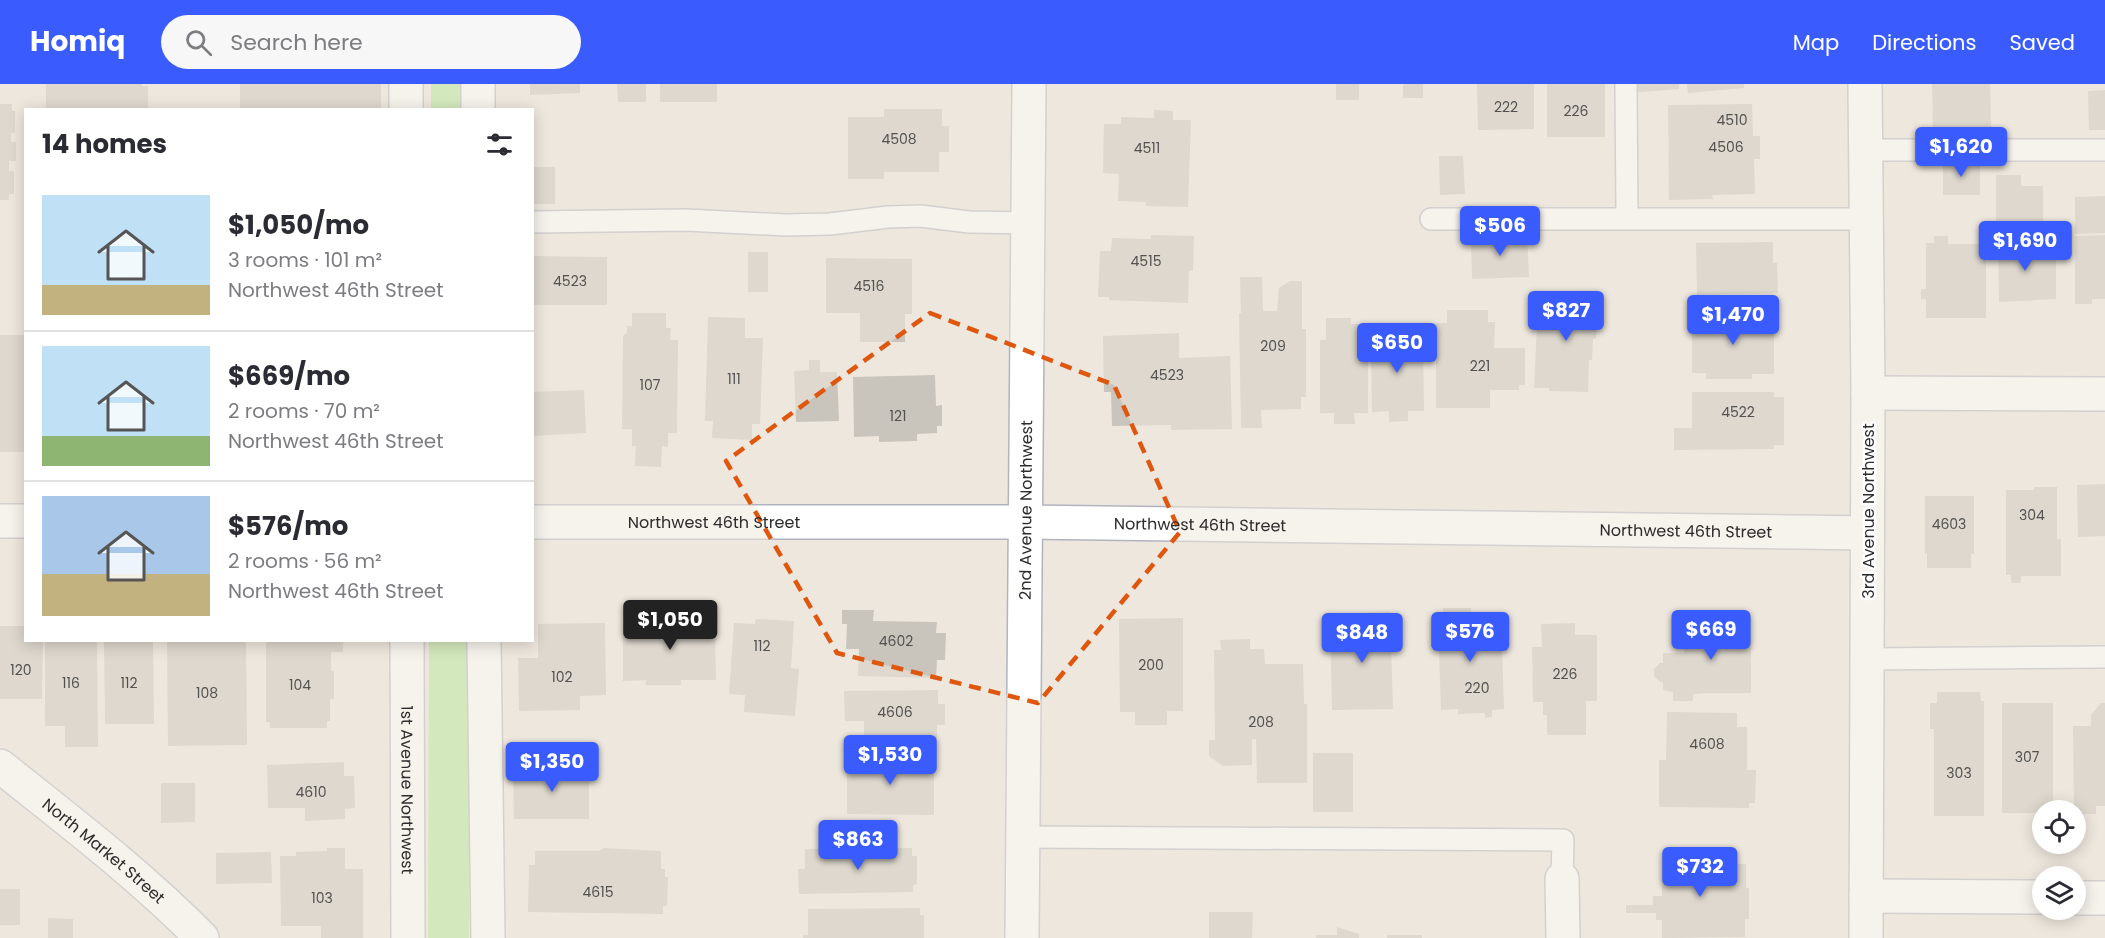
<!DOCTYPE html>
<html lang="en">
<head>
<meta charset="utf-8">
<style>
  :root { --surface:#fff; --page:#f7f7f7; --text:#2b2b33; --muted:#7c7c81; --line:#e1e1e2; --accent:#3a5cff }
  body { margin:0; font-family:Poppins,sans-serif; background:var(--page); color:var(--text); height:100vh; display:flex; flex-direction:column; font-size:22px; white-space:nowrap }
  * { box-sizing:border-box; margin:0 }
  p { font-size:20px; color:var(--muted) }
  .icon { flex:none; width:33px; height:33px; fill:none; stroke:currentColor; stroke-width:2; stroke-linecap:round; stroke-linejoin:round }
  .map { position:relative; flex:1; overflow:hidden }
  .side { position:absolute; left:24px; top:24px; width:510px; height:534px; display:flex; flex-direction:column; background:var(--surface); border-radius:0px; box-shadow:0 3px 15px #0003 }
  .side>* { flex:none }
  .fabs { position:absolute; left:2032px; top:716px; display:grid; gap:12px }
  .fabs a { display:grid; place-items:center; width:54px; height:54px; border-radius:50%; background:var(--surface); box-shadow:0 3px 15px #0003; font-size:30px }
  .price { position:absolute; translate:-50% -51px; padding:0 14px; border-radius:6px; background:var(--accent); color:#fff; font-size:20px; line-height:39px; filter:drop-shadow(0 2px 3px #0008) }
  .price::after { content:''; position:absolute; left:50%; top:36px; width:18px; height:14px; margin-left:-9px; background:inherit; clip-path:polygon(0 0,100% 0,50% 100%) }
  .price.current { background:#222; color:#fff }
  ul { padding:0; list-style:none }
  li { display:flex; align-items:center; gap:18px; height:150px; padding:0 18px }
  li+li { border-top:2px solid var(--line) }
  li span { display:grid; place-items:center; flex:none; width:168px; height:120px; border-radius:0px; color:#555 }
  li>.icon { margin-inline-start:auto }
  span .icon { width:72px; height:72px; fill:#fffc; stroke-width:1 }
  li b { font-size:26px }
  h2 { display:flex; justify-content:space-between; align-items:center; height:72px; padding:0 18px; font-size:26px }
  header { display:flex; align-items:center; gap:36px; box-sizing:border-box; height:84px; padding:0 30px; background:var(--accent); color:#fff }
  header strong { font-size:28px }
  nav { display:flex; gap:33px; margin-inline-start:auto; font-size:21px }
  .search { width:420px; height:54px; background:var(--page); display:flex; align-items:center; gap:15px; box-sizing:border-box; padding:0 21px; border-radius:33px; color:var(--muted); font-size:22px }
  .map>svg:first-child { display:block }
</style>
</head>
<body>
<header>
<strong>Homiq</strong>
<div class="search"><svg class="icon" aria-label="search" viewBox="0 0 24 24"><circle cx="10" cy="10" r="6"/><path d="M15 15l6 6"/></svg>Search here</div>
<nav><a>Map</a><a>Directions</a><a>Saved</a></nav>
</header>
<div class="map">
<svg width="2105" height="854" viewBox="0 0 2105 854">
  <rect width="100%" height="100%" fill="#eee7dd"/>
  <!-- green -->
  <path fill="#b1e996" d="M431,0h42v25l-42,1z
    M429,557h41l-1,297h-41z"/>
  <!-- building -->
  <path fill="#c9c5bc" d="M46,0h96v2h6v24h-102z
    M240,0h141v26h-141z
    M530,0h50v9l-50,2z
    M617,0h29v18h-28z
    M660,0h57v18h-57z
    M1336,0h23v16h-23z
    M1406,0h17v14h-20v-13z
    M1477,0h57v45l-56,1z
    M1547,0h58v53h-58z
    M1629,0h50v5l-49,4z
    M1687,0h57v4l-56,5z
    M1932,0h58l1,47 -58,1z
    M2105,6v40h-16l-1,-39z
    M0,20h12v7h3v22h-4v9h5v19h-7v10h5v23h-5v6h-9z
    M1752,20l1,32h7v23h-6l1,35 -43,1 1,4 -44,1 -1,-95z
    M884,25h58v17h7v26h-10v20h-55v7h-36v-62h36z
    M1154,26l19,1v9h18l-3,87 -42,-1v-4l-28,-1 1,-27 -16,-1 1,-49h17v-7l33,1z
    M1439,72h24l2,38 -25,1z
    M1943,77h37v34h-37z
    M532,83h23v37h-23z
    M1996,91h25v11h22v41h-47z
    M2105,112v37l-30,1v-37z
    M1151,151l43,1 -1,35h-4l-1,32 -79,-3v-3h-11l2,-46h11l1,-13 39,1z
    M1527,151l2,42 -57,2 -1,-41z
    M1998,151h23v17l35,-1v48l-57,3z
    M2105,151v64h-13v5h-17v-68z
    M1934,152h14v8h38v74h-60v-19h-5v-10h5v-46h8z
    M1773,158v21h4l1,30 -81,2 -1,-52z
    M748,168h20v40h-20z
    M532,172l75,1v48h-75z
    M826,174l86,1v55h-7v28h-45v-29h-34z
    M1240,193h22l1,34h14l2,-23 11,-7h12v48h4v68h-5v12l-40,1 1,18h-21l-2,-115h2z
    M1563,209h35l-2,46h-3l-1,21h-3l-1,32 -39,-1v-3h-15l4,-84h11v-9l14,1z
    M1447,226h41v12h7l-1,26h31v37h-6v5h-29v18h-54v-85h11z
    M632,229h34v15h5l-1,12h8l-1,93h-9v14l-6,-1 -1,21 -26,-1 1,-20h-4v-17h-10l1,-93 4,-3v-7h5z
    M1692,232h82v58h-22v5h-46v-6h-14z
    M708,233l37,1v20h18l-3,86h-8v16l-40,-2 1,-17h-8z
    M1326,234h25v6h12v16h5v73h-14l1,11h-21v-11h-14v-73h6z
    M1379,245h18l1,4h15v7h10l1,71h-16v10l-19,1v-11l-17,1 -1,-73h8z
    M1179,249v25l51,-2 2,73 -61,1v-5l-59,1 -1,-34h-7l-1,-56z
    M0,251h26v117h-26z
    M809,276h11v12h17l2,49 -43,1 -2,-51 15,-1z
    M935,291l1,31 6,-1v21h-5v7l-20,1v7l-38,1v-6l-25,1 -1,-60z
    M584,306l2,43 -54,3v-44z
    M1692,308h82v5h10v48h-10v4l-100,1v-22h18z
    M2105,400v52l-27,1 -1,-52z
    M2034,403h23v52h4v37h-40v7h-10v-8h-5v-85h28z
    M1925,412h49v58h-3v14h-44v-15l-2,1z
    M1443,524h28v13l30,-2 3,90 -12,1v7l-7,1v-5l-27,1v-5l-17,1 -3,-90h5z
    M842,526h32l-1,11 64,1 -1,11h10l-1,27h-8l-1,18 -78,-2 1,-27h-13l1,-25h-5z
    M1390,528l3,97 -61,1 -2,-83h26v-14z
    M1700,533h51v76h-45l-13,1v7h-20v-9l-10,-2v-8h-3l-6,-6v-7l6,-6h3v-10h21v-4h12v-14h4z
    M1183,534v93h-16v14h-32v-13h-15l-1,-93z
    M645,535h70l1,61h-35v5h-35v-5l-23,1v-54h22z
    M756,535l38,2 -3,47 8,1 -4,47 -51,-4 1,-17 -16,-1 5,-71 21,1z
    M605,539l1,72 -26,1v14l-61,1 -1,-53h20v-34z
    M1575,539v12h22v66h-11v34h-39v-20h-4v-13h-10l-1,-55h10l-1,-23z
    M0,542h26v14h17l-1,59h-42z
    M1250,555v10h14l1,15h38l1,40h3v79h-50l-1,-44h-4v26l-29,1 -14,-10v-16h6l-1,-90h7l-1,-10z
    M45,556h52l1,107h-33v-21h-20z
    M167,556h79l1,105 -79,1z
    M266,556h77v12h-12v19h3v28h-4v22h-3v7h-57v-6h-4z
    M153,557l1,83h-49l-1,-82z
    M938,606v14h7v21h-8v18h-73v-22h-19l-1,-30z
    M1937,608h43l1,9h3v115h-50v-87h-4v-26h7z
    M2002,619h51v107h-10v3h-41z
    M2101,619h4v103h-9v8h-20v-4h-2l-1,-84h18v-11z
    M1667,628l70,1v14h10v43h9l-1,33h-6v5l-90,-1v-47h7z
    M1313,669h40v59h-40z
    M847,673l87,1v57l-87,-1z
    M344,678v14h10l1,32 -10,1v10l-40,2v-13h-37l-1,-43z
    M531,683h58v52h-75l-1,-50h18z
    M161,699h34v39l-34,1z
    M327,764h18v21h18v69h-42v-12h-40l-1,-70h16v-4l31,-1z
    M604,764l57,3v18h4v8h3l-1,29h-4v8l-135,-2 1,-47h6v-14h64z
    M912,764v8h5v28l-4,1v7l-114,2 -1,-25h7v-20z
    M1700,764h8v9h15v7h23v24h3v31h-4v18l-83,1v-18h-6v-7h-30v-8h27v-9h9v-42h22v8h16z
    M271,768l1,31 -56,1v-31z
    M0,805h20v36h-20z
    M920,824v7h4v23h-121v-3h5v-26z
    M1209,828h44l-1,26h-43z
    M48,834l25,1v19h-25z
    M1337,843l22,7v4h-43v-3h21z
    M1387,851h35v3h-35z"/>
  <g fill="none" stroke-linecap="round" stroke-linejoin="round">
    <!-- lane casing -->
    <g stroke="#b1b4c0" stroke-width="24">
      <path id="lane" d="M1626,0l1,134
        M1865,66h240
        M1431,135h435
        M532,138l154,-2 100,5 44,-1 58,-7 32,-1 49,6 59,1
        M1868,575l237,-2
        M1023,753l540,3 -1,39"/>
    </g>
    <!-- street casing -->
    <g stroke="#b1b4c0" stroke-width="36">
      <g id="street">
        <path d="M406,0v26"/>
        <path d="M478,0v26"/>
        <path d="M1868,309l237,1"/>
        <path d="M0,437h26"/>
        <path id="s1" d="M532,438h494l841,11"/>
        <path id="s2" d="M407,556l1,298"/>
        <path d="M484,556l4,298"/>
        <path d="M1562,795l1,59"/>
        <path d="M1866,812l177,1"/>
        <path d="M2076,814h29"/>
        <path id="s3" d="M1022,854l7,-854"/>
      </g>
    </g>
    <!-- secondary casing -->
    <g stroke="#b1b4c0" stroke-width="36">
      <g id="secondary">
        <path d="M1865,0l3,309 -2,545"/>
        <path id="s4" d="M0,682c69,55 140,109 202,172"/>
      </g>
    </g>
    <!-- lane -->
    <use href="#lane" stroke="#fff" stroke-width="21"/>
    <!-- street -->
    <use href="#street" stroke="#fff" stroke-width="33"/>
    <!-- secondary -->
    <use href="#secondary" stroke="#fff" stroke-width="33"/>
  </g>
  <!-- marked area -->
  <path d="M0 0H2105V854H0ZM930,229l184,72 66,147 -142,171 -201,-50 -111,-192z" fill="#eee7dd" fill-opacity=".55" fill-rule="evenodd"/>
  <path fill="none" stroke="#df570e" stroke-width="4.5" stroke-dasharray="12 8" stroke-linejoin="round" d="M930,229l184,72 66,147 -142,171 -201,-50 -111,-192z"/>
  <g text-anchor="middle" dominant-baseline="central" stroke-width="5" stroke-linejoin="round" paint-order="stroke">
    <!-- number labels -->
    <g font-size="14" fill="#535250">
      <text x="1506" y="23">222</text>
      <text x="1576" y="27">226</text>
      <text x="1732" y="36">4510</text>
      <text x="899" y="55">4508</text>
      <text x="1726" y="63">4506</text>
      <text x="1147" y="64">4511</text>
      <text x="1146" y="177">4515</text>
      <text x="570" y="197">4523</text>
      <text x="869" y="202">4516</text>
      <text x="1273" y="262">209</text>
      <text x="1480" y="282">221</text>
      <text x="1167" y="291">4523</text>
      <text x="734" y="295">111</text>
      <text x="650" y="301">107</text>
      <text x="1738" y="328">4522</text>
      <text x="898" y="332">121</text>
      <text x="2032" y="431">304</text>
      <text x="1949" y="440">4603</text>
      <text x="896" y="557">4602</text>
      <text x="762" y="562">112</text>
      <text x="1151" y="581">200</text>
      <text x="21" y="586">120</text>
      <text x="1565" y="590">226</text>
      <text x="562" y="593">102</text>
      <text x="71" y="599">116</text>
      <text x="129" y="599">112</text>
      <text x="300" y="601">104</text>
      <text x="1477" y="604">220</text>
      <text x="207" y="609">108</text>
      <text x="895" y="628">4606</text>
      <text x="1261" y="638">208</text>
      <text x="1707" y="660">4608</text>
      <text x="2027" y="673">307</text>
      <text x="1959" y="689">303</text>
      <text x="311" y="708">4610</text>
      <text x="598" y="808">4615</text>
      <text x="322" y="814">103</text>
    </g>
    <!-- street labels -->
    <g font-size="16" fill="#2c2c2c" stroke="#fff">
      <text stroke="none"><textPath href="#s3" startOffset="428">2nd Avenue Northwest</textPath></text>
      <text transform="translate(1868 427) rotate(-90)">3rd Avenue Northwest</text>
      <text stroke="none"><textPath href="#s1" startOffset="182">Northwest 46th Street</textPath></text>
      <text stroke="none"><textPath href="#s1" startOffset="668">Northwest 46th Street</textPath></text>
      <text stroke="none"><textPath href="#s1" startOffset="1154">Northwest 46th Street</textPath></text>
      <text stroke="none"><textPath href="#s2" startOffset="150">1st Avenue Northwest</textPath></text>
      <text stroke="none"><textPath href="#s4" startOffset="134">North Market Street</textPath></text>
    </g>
  </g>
</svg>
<div class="fabs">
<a><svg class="icon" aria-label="locate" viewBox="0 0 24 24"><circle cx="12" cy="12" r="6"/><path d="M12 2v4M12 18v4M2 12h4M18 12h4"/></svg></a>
<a><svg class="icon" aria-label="layers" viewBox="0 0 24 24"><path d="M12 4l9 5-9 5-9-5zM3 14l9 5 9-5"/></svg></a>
</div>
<b class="price" style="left:1961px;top:94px">$1,620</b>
<b class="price" style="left:1500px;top:173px">$506</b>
<b class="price" style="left:2025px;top:188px">$1,690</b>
<b class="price" style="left:1566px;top:258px">$827</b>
<b class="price" style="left:1733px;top:262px">$1,470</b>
<b class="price" style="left:1397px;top:290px">$650</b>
<b class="price current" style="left:670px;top:567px">$1,050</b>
<b class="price" style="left:1711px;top:577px">$669</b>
<b class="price" style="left:1470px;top:579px">$576</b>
<b class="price" style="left:1362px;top:580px">$848</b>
<b class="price" style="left:890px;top:702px">$1,530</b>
<b class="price" style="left:552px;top:709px">$1,350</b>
<b class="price" style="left:858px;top:787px">$863</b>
<b class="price" style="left:1700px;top:814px">$732</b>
<section class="side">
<h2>14 homes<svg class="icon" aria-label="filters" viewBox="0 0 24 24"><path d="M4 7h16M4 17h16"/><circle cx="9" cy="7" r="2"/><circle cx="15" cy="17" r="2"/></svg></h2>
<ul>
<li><span style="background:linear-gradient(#bfe0f5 75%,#c2b280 0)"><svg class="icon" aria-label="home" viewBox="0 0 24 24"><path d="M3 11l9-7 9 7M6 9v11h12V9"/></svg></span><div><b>$1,050/mo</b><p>3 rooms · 101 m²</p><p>Northwest 46th Street</p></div></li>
<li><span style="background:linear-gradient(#bfe0f5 75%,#8fb573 0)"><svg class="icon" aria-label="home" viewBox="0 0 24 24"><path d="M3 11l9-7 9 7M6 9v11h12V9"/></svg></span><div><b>$669/mo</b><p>2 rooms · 70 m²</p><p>Northwest 46th Street</p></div></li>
<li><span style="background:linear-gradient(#a9c7e8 65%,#c2b280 0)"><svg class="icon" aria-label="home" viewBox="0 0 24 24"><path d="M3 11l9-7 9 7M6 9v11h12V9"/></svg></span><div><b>$576/mo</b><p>2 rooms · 56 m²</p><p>Northwest 46th Street</p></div></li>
</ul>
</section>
</div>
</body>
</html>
